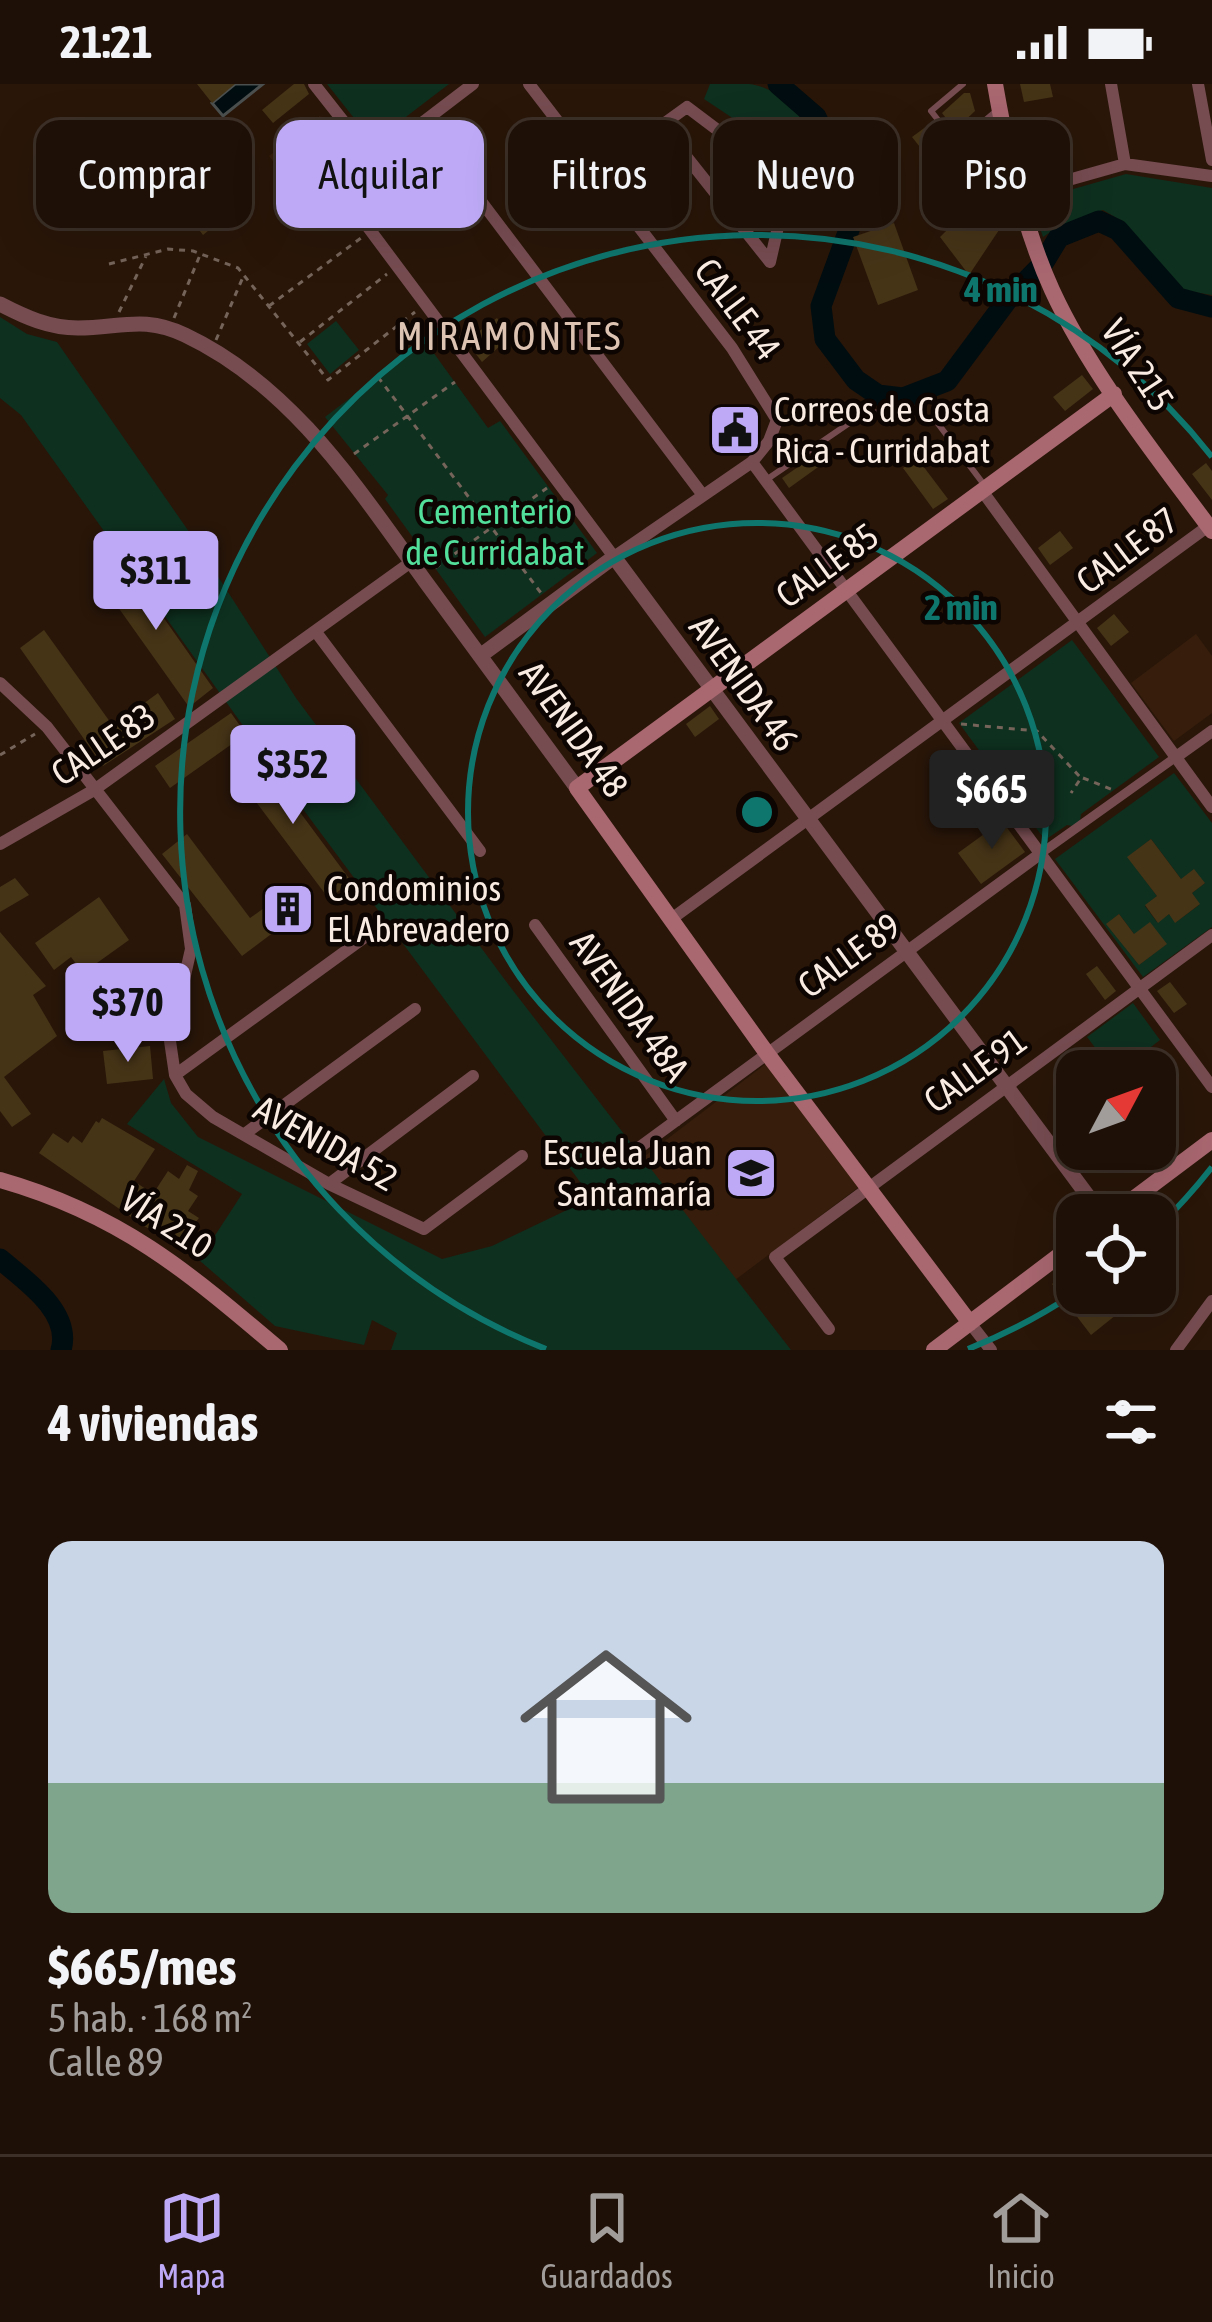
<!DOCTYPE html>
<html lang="es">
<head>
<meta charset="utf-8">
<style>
  :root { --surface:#1f1007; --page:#271911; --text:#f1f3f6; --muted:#a19d9b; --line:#3c3028; --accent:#bda9f5 }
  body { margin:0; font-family:"Asap Condensed",sans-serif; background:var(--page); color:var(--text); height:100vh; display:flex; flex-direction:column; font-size:45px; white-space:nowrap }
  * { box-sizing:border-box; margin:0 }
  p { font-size:39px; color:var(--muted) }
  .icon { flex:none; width:66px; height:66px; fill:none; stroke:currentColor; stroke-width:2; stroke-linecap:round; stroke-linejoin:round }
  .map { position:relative; height:1266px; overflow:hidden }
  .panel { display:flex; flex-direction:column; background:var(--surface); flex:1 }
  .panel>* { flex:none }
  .guide { position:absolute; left:36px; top:36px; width:1140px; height:108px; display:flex; gap:24px }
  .needle { width:78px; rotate:49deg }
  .tools { position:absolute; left:1056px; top:966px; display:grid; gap:24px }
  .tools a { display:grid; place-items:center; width:120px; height:120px; border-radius:24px; background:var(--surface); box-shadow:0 12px 48px #0002,0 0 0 3px var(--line); font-size:60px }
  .price { position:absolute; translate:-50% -102px; padding:0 27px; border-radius:12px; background:var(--accent); color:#111; font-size:39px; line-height:78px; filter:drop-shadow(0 3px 6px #0008) }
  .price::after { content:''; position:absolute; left:50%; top:72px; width:36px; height:27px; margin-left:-18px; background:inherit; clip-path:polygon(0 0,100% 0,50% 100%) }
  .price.active { background:#222; color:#fff }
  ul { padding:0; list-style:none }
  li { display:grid; align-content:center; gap:24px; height:636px; padding:0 48px }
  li+li { border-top:3px solid var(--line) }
  li span { display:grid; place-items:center; height:372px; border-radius:24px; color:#555 }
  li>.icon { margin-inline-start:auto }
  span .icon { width:216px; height:216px; fill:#fffc; stroke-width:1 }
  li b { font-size:51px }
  h2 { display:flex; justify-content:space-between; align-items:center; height:144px; padding:0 48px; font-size:51px }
  .tag { padding:0 42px; border-radius:24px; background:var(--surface); box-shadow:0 12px 48px #0002,0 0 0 3px var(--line); font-size:42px; line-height:108px }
  .tag.active { background:var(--accent); color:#111 }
  .status { display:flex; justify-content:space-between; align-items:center; height:84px; padding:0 60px; background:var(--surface); direction:ltr }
  .status svg { height:33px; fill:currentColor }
  .dock { display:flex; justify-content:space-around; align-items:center; height:168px; border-top:3px solid var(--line); background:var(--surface); font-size:33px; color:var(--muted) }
  .dock a { display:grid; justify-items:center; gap:6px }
  .dock .active { color:var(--accent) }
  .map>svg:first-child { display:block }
</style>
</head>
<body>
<div class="status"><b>21:21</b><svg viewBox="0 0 49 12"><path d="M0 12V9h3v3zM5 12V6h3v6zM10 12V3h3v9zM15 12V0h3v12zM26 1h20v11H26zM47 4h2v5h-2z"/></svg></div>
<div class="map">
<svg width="1212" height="1266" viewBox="0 0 1212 1266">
  <rect width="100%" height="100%" fill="#291609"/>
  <!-- built -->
  <path fill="#371e0c" d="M320,32l31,39 -51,41 -31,-40z
    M1196,550l16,22v57l-38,28 -43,-58z
    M767,979l93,123 -125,94 -94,-121z"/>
  <!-- green -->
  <path fill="#0e301f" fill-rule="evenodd" d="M327,0h122l-76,58z
    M710,0c13,0 26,0 39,0 49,6 71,67 90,105l-135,-90z
    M1126,90l86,14v107l-30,-5 -60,-69 -19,-11 -44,16 -16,11 -12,-36z
    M0,233l27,17 30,8 135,194 104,162 212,286 283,366h-400l6,-17 -25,-13 -8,25 -89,-19 -76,-66 43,-66 -115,-70 37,-45 7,24 27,34 244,122 50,-13 100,-48 -298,-401 -273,-382 -21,-17z
    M336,237l23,29 -29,24 -23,-30z
    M425,257l63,87 12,-7 97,132 -112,84 -100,-138 3,-4 -63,-78z
    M1072,556l87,117 -78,57 -2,13 -12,-2 -22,15 -86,-117z
    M1174,689l38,50v104l-69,50 -88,-118zM1151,755l30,40 24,4 -13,10 7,12 -23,17 -7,-8 -12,8 -12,-16 12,-10 -29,-39zM1119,830l15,20 32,10 -27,21 -32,-41z
    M1133,919l27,37 -40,31h-7l-26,-34z"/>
  <!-- water -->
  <path fill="#000d10" stroke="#4b504f" stroke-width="3" d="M235,0h28l-40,32 -11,-13z"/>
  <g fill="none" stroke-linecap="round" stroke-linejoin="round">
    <!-- river -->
    <path stroke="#000d10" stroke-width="21" d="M778,0l38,33 38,78 -4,32 -29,79 4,33 31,41 22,15 25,3 44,-17 61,-82 34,-34 17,-28 40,-16 19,9 60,68 34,9
      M0,1175c26,22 72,53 61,91"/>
  </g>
  <!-- building -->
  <path fill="#463417" d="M197,0h38l-23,19z
    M294,0h10l5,10 -36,29 -11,-13z
    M1020,0h30l3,13 -29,5z
    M964,9h6l5,18 -20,19 -13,-17z
    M931,39l13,17 -7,6 6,6 -12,9 -19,-24z
    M1061,39l6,26 -34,7 -5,-26z
    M981,64l6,7 -9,6 10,10 1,20 7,-6 5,16 -12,13 10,16 -30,45 -29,-38 7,-7v-59z
    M219,73l32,39 -48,39 -30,-39z
    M894,139l24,67 -40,15 -25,-68z
    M497,234l13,19 -28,25 -16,-21z
    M1082,291l11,14 -28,22 -12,-14z
    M742,325l15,20 -29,22 -15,-20z
    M814,372l7,9 -32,23 -7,-10z
    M917,374l31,41 -15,10 -30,-41z
    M1206,379l6,8v29l-20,-26z
    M1060,447l13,17 -23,17 -12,-17z
    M123,476l90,128 -24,19 -91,-128z
    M1114,530l15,18 -18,14 -14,-18z
    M44,546l69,96 45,-33 17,26 -72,47 -83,-118z
    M710,622l9,13 -24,18 -9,-13z
    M231,629l15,21 -76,54 -15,-22z
    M259,673l92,124 -22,18 -94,-125z
    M1002,737l23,31 -44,32 -23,-31z
    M187,750l63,84 46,-33 17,24 -32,24 -3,-4 -36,27 -80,-102z
    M1151,755l30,40 13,-10 11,14 -13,10 8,11 -25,19 -6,-9 -11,9 -13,-18 12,-9 -30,-39z
    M15,794l14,17 -29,17v-25z
    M99,813l30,43 -46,33 -12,-16 -17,13 -19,-27z
    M1119,830l15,20 16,-12 17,22 -28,21 -33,-41z
    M0,848l46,54 -13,9 24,41 -53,41 27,37 -19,13 -12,-16z
    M1097,882l19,25 -11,9 -19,-26z
    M1170,898l17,22 -13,9 -17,-22z
    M150,962l3,33 -46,5 -4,-33z
    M102,1034l53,31 -21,32 19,13 15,-23 11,8 8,-14 11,6 -9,19 9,6 -10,15 11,7 -21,26 -34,-18 -105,-73 14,-20 15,10 5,-7 9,7 14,-22 3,2z
    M1077,1180v29h46l8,10 -40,32 -39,-51z"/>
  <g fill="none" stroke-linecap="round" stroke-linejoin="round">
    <!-- path -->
    <path stroke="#756459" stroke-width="3" stroke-dasharray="6 6" stroke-linecap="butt" d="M109,180l59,-15 25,2 45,17 90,112 87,-68
      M269,222l92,-68
      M119,228l27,-56
      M174,234l26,-63
      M216,256l27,-63
      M300,258l87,-68
      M378,293l163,216
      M354,370l101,-72
      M435,484l112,-80
      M961,640l76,7 44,47 -10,15
      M0,671l35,-21
      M1083,694l30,12"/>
    <!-- service -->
    <path stroke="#764c51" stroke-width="6" d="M963,0l-32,27 26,33 38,-32
      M933,333l52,69
      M766,396l95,-65 18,-3 11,11"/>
    <!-- pedestrian -->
    <path stroke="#764c51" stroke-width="9" d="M1040,770l136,-97"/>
    <!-- minor -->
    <path stroke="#764c51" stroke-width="12" d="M314,0l59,75
      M473,0l-135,103 276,370 138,-95 17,-21 8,-21 -45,-72 -203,-264
      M1111,0l14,80
      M1198,0l14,76
      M422,39l280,371
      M662,42l108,136
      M597,88l90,-65 101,76 -18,79
      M1019,110l106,-30 87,12
      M752,378l460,625
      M983,408l229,315
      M316,548l164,219
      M0,599l47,44 138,178 6,44 -21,92 5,34 11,19 27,23 116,67 95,45 98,-73
      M1176,673l36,-26
      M0,760l94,-54 317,-228
      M670,836l541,-396
      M535,841l141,196
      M175,991l190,-138
      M246,1049l169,-124
      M640,1063l400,-293
      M329,1100l144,-108
      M970,1239l21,27
      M829,1245l-54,-72 437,-322
      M1176,1266l36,-49"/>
    <!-- tertiary -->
    <path stroke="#764c51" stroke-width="15" d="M0,220c25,13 49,24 78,24 42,0 66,-13 107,7 108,51 173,154 240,246 51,69 102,138 152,207
      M480,572l134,-99 488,658"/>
    <!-- secondary -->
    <path stroke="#a96770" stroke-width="16" d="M995,0c12,69 28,142 57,206 38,83 106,168 160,241
      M0,1096c120,34 187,91 280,170
      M1112,1131l100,-75
      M970,1239l-204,-271 -189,-264 537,-394
      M934,1266l143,-108"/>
  </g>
  <!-- distance rings -->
  <g fill="none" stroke="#0f766e" stroke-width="6">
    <circle cx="757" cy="728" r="289"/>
    <path d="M1212 1083A577 577 0 0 1 1158 1143M1075 1209A577 577 0 0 1 968 1265M546 1265A577 577 0 1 1 1212 373"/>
  </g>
  <!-- icons -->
  <defs>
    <g id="civic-square" transform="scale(2.7)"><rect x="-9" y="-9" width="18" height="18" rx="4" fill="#bda9f5" stroke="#0c0502"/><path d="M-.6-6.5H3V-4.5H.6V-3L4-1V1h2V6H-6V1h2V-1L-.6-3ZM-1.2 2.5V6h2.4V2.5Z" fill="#111"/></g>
    <g id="building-square" transform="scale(2.7)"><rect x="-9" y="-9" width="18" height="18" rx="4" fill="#bda9f5" stroke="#0c0502"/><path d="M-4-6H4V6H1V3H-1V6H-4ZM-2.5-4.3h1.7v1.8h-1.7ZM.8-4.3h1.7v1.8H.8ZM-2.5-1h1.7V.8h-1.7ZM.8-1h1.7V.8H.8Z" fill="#111"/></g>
    <g id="school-square" transform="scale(2.7)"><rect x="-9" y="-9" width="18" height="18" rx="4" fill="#bda9f5" stroke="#0c0502"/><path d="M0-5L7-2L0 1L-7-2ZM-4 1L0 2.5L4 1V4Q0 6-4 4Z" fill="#111"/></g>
  </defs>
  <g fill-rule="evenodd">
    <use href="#civic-square" x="735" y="346"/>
    <use href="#building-square" x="288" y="825"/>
    <use href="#school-square" x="751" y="1089"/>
  </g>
  <g text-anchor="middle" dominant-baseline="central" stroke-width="9" stroke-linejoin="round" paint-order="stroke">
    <!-- street labels -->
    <g font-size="36" fill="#f9ebe2" stroke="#0c0502">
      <text transform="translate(738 225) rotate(53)">CALLE 44</text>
      <text transform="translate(1138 281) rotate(57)">VÍA 215</text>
      <text transform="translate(1127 466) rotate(-37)">CALLE 87</text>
      <text transform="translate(827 481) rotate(-36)">CALLE 85</text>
      <text transform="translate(744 599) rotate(54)">AVENIDA 46</text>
      <text transform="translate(574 645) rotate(54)">AVENIDA 48</text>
      <text transform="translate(103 660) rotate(-34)">CALLE 83</text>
      <text transform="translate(849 871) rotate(-36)">CALLE 89</text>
      <text transform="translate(630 922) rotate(54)">AVENIDA 48A</text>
      <text transform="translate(975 986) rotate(-36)">CALLE 91</text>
      <text transform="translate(326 1059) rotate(29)">AVENIDA 52</text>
      <text transform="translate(167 1138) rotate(33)">VÍA 210</text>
    </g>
    <!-- poi labels -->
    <g font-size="36" fill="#f9ebe2" stroke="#0c0502" text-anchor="start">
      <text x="774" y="325">Correos de Costa<tspan x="774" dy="41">Rica - Curridabat</tspan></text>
      <text x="327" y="804">Condominios<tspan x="327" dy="41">El Abrevadero</tspan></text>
      <text x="712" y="1068" text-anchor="end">Escuela Juan<tspan x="712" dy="41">Santamaría</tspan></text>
    </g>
    <!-- park labels -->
    <g font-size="36" fill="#52df9b" stroke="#0c0502">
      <text x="495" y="427">Cementerio<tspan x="495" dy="41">de Curridabat</tspan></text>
    </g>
    <!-- neighbourhood labels -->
    <g font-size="39" letter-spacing="3" fill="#ddc3b2" stroke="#0c0502">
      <text x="510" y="252">MIRAMONTES</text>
    </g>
  </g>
  <circle cx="757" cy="728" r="18" fill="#0f766e" stroke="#0c0502" stroke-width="6"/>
  <g font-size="36" text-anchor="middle" font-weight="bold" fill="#0f766e" stroke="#0c0502" stroke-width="9" stroke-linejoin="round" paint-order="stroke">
    <text x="1001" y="218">4 min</text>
    <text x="961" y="536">2 min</text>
  </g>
</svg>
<div class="tools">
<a><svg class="needle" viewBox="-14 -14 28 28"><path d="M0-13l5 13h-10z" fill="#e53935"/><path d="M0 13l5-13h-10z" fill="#a19d9b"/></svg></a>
<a><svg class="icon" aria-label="locate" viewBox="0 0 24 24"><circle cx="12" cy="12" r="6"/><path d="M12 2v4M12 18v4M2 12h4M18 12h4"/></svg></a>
</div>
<b class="price" style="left:156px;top:549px">$311</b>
<b class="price" style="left:293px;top:743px">$352</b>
<b class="price active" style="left:992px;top:768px">$665</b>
<b class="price" style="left:128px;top:981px">$370</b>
<div class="guide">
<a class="tag">Comprar</a>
<a class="tag active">Alquilar</a>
<a class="tag">Filtros</a>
<a class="tag">Nuevo</a>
<a class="tag">Piso</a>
</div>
</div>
<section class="panel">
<h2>4 viviendas<svg class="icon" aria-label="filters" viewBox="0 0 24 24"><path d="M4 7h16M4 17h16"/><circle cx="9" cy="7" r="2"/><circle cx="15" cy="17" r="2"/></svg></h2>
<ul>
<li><span style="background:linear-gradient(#c9d6e8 65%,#7fa58c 0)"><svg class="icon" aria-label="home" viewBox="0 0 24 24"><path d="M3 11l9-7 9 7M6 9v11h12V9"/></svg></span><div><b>$665/mes</b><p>5 hab. · 168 m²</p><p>Calle 89</p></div></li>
</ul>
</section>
<nav class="dock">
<a class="active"><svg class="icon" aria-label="map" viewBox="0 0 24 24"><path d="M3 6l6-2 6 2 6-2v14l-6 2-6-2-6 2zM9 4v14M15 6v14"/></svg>Mapa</a>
<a><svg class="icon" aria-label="saved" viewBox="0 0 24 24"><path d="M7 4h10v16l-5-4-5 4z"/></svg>Guardados</a>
<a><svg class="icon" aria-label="home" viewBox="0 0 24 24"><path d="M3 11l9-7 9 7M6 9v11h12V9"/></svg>Inicio</a>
</nav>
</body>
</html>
